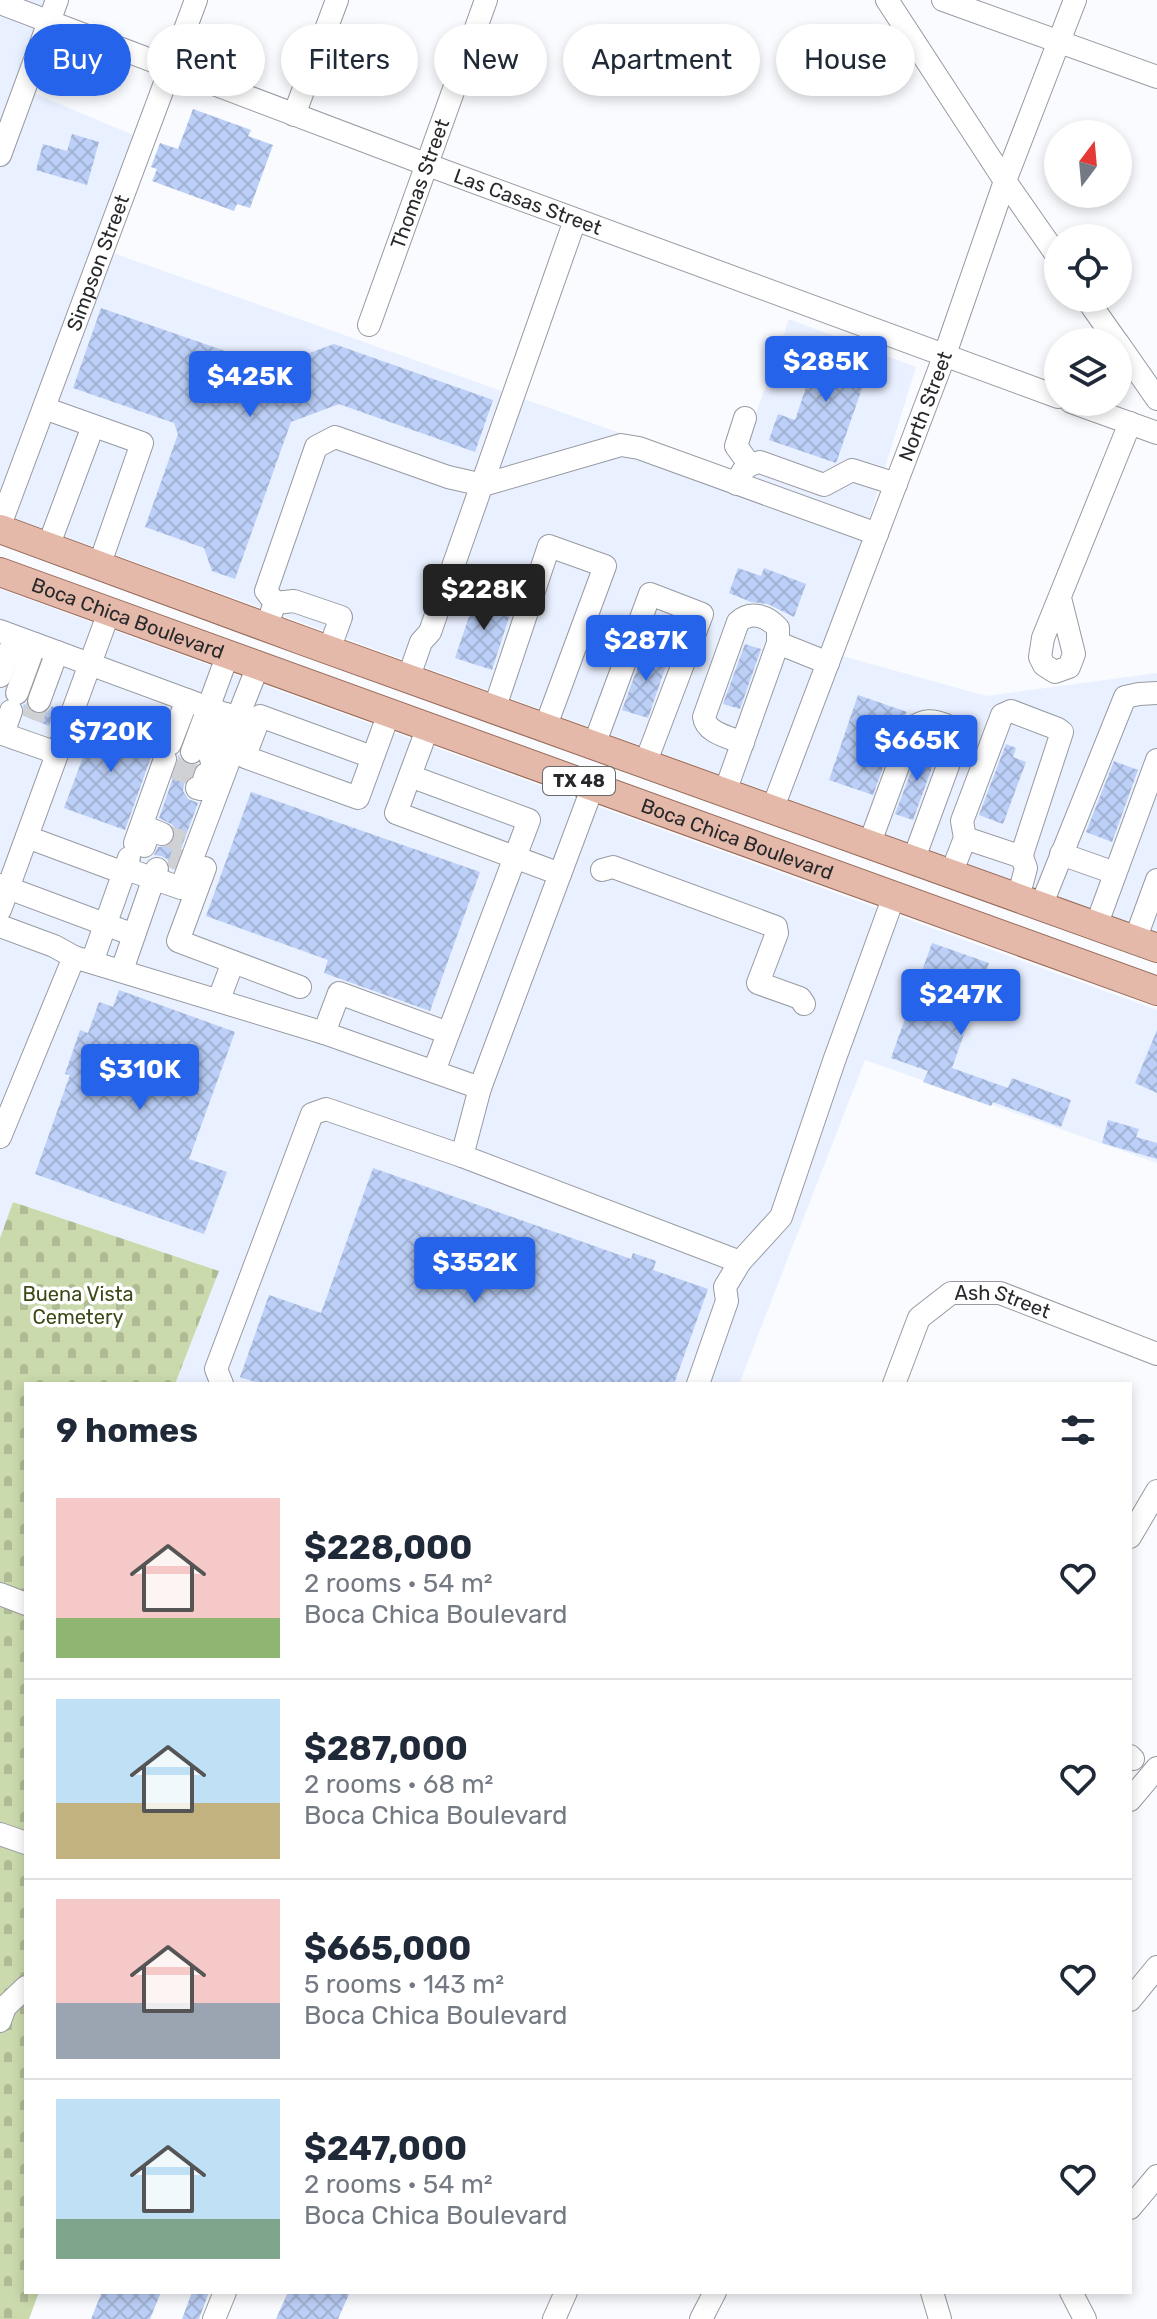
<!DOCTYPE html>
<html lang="en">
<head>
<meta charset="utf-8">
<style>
  :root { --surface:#fff; --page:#f6f6f7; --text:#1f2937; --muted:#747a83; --line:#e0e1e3; --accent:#2563eb }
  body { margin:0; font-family:Rubik,sans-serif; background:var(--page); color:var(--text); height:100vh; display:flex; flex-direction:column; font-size:30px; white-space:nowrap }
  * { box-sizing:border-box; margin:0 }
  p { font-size:26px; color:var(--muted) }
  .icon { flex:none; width:44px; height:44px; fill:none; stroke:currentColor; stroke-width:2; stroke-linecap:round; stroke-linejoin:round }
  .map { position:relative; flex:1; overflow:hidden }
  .panel { position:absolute; left:24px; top:1382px; width:1108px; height:912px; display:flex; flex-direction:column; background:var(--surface); border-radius:0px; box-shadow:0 4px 12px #0003 }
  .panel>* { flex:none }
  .top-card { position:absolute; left:24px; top:24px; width:1110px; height:72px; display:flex; gap:16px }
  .needle { width:52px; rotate:16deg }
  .tools { position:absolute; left:1044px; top:120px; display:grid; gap:16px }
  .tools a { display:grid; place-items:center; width:88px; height:88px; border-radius:50%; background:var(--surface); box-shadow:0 4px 12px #0003; font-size:40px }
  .price { position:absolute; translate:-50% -68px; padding:0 18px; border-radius:8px; background:var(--accent); color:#fff; font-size:26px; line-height:52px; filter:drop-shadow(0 2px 4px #0008) }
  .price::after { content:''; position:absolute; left:50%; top:48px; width:24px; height:18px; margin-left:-12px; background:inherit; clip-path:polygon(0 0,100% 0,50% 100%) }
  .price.on { background:#222; color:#fff }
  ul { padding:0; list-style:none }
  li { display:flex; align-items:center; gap:24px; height:200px; padding:0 32px }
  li+li { border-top:2px solid var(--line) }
  li span { display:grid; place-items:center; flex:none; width:224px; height:160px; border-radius:0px; color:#555 }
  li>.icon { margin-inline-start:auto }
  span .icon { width:96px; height:96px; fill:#fffc; stroke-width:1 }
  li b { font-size:34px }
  h2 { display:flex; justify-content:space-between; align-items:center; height:96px; padding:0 32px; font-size:34px }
  .pill { padding:0 28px; border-radius:36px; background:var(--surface); box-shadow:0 4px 12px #0003; font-size:28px; line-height:72px }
  .pill.on { background:var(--accent); color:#fff }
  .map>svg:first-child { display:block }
</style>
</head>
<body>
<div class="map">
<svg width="1157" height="2319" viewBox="0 0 1157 2319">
  <defs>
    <pattern id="cemetery-stones" width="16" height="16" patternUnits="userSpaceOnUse" patternTransform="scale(2)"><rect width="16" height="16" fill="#cadaac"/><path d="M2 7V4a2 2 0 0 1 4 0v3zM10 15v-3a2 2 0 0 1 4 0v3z" fill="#aebb94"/></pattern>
    <pattern id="building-cross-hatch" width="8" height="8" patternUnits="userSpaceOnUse" patternTransform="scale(2)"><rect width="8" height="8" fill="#bbcff7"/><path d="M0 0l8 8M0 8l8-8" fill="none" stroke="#a1b2d4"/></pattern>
  </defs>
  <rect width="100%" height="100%" fill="#f9fbfe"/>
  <!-- built -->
  <path fill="#e9f0ff" d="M0,0h66l-33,93 105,44 -39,111 636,226 54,-155 127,48 -88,285 158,44 171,-23v260l-1157,-420z
    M0,589l1157,421v153l-292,-103 -126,324h-564l44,-113 -206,-69 -13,36z"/>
  <!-- cemetery -->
  <path fill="url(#cemetery-stones)" d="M13,1202l206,69 -44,113h-149v908h13l-10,27h-29v-1081z"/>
  <!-- building -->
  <path fill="url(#building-cross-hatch)" d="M193,109l58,21 -3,6 25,9 -23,63 -13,-4 -3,7 -82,-30 5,-12 -6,-2 9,-24 18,6z
    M72,134l27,8 -12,43 -51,-15 7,-26 24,7z
    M101,308l170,59 63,-23 159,56 -18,52 -136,-48 -48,18 -56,157 -23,-8 -8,-23 -59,-21 33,-93 -4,-11 -101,-35z
    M822,340l51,17 -37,106 -67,-23 9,-26 17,6z
    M738,568l23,8 3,-8 42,16 -12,33 -26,-13 -17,-2 -22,-9z
    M477,593l36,12 -21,65 -37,-12z
    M745,644l16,5 -21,60 -17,-5z
    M645,647l25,7 -22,64 -26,-8z
    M858,695l49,17 -8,11 -26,72 -44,-15z
    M25,704l4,6 6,4 12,-2 5,-6 4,2 -7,18 -25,-10 -1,-11z
    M98,717l59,22v9l-5,6 -27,76 -61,-22z
    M1006,744l10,4 -3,9 13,5 -23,62 -24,-9z
    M921,745l17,6 -25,69 -18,-6z
    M178,755l8,10h9l-11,19 -1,7 5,8 10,4 -25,67 -6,-11 -6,-3 -7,-1 4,-8 12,-1 5,-7 1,-8 -3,-6 -14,-7 19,-54z
    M1114,761l24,9 -26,72 -26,-10z
    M251,792l229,80 -50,139 -106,-38 4,-13 -122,-44z
    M932,943l57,20 -37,105 56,20 4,-10 59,22 -10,27 -68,-25 -2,4 -68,-24 5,-11 -37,-13z
    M119,990l116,42 -46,127 38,13 -23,62 -169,-60 35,-99 -5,-1 15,-44 8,3 11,-31 14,5z
    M1157,1030v63l-22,-10z
    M1108,1120l31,9 -3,8 21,6v16l-55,-16z
    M373,1168l258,91 2,-6 23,8 -3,9 55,19 -34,95h-413l-21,-7 29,-82 52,18z
    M102,2292h59l-11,27h-59z
    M192,2292h17l-10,27h-17z
    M288,2292h62l-12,27h-62z"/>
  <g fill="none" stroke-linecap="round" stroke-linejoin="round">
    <!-- minor-tunnel -->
    <path stroke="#cfd1d4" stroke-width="22" stroke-dasharray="22 11" stroke-linecap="butt" d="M32,719l7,-18
      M181,782l11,-30
      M162,834l24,9 -9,27"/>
    <!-- minor casing -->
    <g stroke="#979aa1" stroke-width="24">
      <g id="minor">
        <path d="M887,0l118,181 53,76"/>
        <path d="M943,0l214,77"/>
        <path id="s1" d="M0,3l428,162 630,232"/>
        <path d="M294,115l43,-115"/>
        <path d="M0,155l57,-155"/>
        <path d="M1086,298l31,44"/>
        <path id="s2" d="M369,325l117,-325"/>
        <path d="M1118,343l39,56"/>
        <path d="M1071,402l86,31"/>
        <path d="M44,408l98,35 -43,123"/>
        <path d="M745,418l-9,28 13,18"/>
        <path d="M737,484c5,-14 8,-19 23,-22l64,23 28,-15 44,14"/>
        <path id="s3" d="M0,525l196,-525"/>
        <path d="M48,547l45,-121"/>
        <path d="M1060,598l14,56 -5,13 -14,5 -11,-7 -4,-8 3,-19 87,-215"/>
        <path d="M275,603l19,-2 47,16 -12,33"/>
        <path d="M266,627l9,-24 -9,-12 50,-144 19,-10 113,40 35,8 138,-40 18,3 238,86"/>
        <path d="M0,631l244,90 -63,167 -49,-17"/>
        <path d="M0,676l15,-39"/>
        <path d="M408,679l13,-37 9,-10 145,-412"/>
        <path d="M17,693l18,-49"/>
        <path d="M39,701l18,-49"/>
        <path d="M494,710l55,-164 56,20 -60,162"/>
        <path d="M237,719l21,-53"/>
        <path d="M428,727l-32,86 164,61"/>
        <path d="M0,733l57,20"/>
        <path d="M3,734l8,-23"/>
        <path d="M743,743c-14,-6 -37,-10 -39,-26l34,-95c13,-12 29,-6 40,6v15"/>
        <path d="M170,744l17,-44"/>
        <path d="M249,745l11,-29 112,41"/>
        <path d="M594,745l56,-151 52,20 -57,150"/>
        <path d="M192,752l36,-98"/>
        <path d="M245,757l113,41 31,-85"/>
        <path d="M211,759l15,-45"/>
        <path d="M410,776l119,44 -95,251"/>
        <path d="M593,786l-113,302 -18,68 278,106 41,-45 53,-156 60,-165"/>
        <path d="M197,788l4,1 5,-15"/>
        <path d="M725,792l53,-149 50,20"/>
        <path id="s4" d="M772,810l172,-453 61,-176 70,-181"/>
        <path d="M27,837l89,33"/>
        <path d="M965,838l57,19"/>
        <path d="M135,843l30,-84"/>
        <path d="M869,845l43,-117c13,-9 20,-8 34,-3l9,15 -2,12 -40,109"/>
        <path d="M144,846l6,-17 12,5"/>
        <path d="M1061,854l54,19"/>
        <path d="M205,868l-27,73 122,46"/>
        <path d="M602,870l11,-3 163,60 1,6 -19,50 42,15 4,6"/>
        <path d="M951,874l14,-36 -3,-17 40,-106 9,-4 47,18 4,3 -39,119 -1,6 4,11 -8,30"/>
        <path d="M0,885l134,50"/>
        <path d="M1041,906l84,-209 14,-3 18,-1"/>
        <path d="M0,910l109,-298"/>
        <path d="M0,926l54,20 20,11 250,76 156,55"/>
        <path d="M1096,926l61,-166"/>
        <path d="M1135,940l22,-60"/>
        <path d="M92,962l37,-104"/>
        <path d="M122,970l35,-101"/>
        <path d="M219,999l14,-37"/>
        <path d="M324,1033l15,-40 109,40"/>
        <path d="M0,1137l74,-180"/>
        <path d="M222,1384l-6,-15 96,-255 14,-5 136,47"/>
        <path d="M698,1384l29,-83 -2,-14 15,-25"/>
        <path id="s5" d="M894,1384l25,-66 32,-25h49l157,61"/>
        <path d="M1130,1537l27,-46"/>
        <path d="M0,1594l26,10"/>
        <path d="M1130,1756l3,3"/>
        <path d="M1130,1800l27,-32"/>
        <path d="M0,1834l26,9"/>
        <path d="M1130,2000l27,-33"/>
        <path d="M0,2021l5,-14 21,-20"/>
        <path d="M1130,2208l27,-32"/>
        <path d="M932,2292l8,27"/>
        <path d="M1071,2292l14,27"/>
        <path d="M214,2319l11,-27"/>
        <path d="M554,2319l12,-27"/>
        <path d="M701,2319l14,-27"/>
      </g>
    </g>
    <!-- major casing -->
    <g stroke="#966858" stroke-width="30">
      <g id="major">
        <path d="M0,529l301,111 856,308"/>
        <path id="s6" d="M0,572l1157,419"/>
      </g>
    </g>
    <!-- minor -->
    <use href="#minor" stroke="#fff" stroke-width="22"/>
    <!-- major -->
    <use href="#major" stroke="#e4b9a9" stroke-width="28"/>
  </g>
  <g text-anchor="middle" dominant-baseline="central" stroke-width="7" stroke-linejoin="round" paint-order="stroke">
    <!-- shield labels -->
    <rect fill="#fff" stroke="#68696b" stroke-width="2" x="543" y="767" width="72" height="28" rx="6"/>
    <g font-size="18" font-weight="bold" fill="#28292c">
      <text x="579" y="781">TX 48</text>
    </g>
    <!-- street labels -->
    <g font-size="20" fill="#28292c" stroke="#fff">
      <text stroke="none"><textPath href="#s2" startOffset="150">Thomas Street</textPath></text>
      <text stroke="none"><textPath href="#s1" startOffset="564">Las Casas Street</textPath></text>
      <text stroke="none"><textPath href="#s3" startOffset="280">Simpson Street</textPath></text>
      <text stroke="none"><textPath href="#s4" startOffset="432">North Street</textPath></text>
      <text stroke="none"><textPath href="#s6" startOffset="136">Boca Chica Boulevard</textPath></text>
      <text stroke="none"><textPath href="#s6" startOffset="784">Boca Chica Boulevard</textPath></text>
      <text stroke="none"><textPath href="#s5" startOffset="164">Ash Street</textPath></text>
    </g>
    <!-- park labels -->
    <g font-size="20" fill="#3b4914" stroke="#fff">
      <text x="78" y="1294">Buena Vista<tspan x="78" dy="23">Cemetery</tspan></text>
    </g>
  </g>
</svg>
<div class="tools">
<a><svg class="needle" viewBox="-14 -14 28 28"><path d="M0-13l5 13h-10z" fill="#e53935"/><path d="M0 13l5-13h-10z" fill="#747a83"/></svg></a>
<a><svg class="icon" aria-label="locate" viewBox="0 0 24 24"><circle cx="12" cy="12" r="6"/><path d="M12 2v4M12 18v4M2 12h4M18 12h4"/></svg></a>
<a><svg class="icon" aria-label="layers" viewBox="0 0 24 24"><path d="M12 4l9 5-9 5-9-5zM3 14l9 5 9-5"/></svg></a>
</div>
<b class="price" style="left:826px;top:404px">$285K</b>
<b class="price" style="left:250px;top:419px">$425K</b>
<b class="price on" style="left:484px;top:632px">$228K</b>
<b class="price" style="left:646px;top:683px">$287K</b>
<b class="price" style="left:111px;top:774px">$720K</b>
<b class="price" style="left:917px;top:783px">$665K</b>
<b class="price" style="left:961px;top:1037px">$247K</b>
<b class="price" style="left:140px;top:1112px">$310K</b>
<b class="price" style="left:475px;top:1305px">$352K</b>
<div class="top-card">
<a class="pill on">Buy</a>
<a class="pill">Rent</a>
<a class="pill">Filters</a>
<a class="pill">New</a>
<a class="pill">Apartment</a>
<a class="pill">House</a>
</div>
<section class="panel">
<h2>9 homes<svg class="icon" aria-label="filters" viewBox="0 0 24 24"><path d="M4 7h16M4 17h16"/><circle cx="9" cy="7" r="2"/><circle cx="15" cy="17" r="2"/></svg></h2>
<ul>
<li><span style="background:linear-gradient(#f6c9c9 75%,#8fb573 0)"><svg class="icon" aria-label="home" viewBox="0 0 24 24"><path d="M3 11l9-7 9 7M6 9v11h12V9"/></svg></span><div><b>$228,000</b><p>2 rooms · 54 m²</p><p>Boca Chica Boulevard</p></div><svg class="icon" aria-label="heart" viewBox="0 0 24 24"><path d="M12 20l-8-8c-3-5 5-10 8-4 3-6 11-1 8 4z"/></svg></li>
<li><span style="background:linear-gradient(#bfe0f5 65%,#c2b280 0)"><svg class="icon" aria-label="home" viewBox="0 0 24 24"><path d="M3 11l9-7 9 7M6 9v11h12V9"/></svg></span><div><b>$287,000</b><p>2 rooms · 68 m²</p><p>Boca Chica Boulevard</p></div><svg class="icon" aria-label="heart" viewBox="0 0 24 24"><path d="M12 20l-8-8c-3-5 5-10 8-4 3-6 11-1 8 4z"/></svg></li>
<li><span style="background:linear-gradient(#f6c9c9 65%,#9aa5b1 0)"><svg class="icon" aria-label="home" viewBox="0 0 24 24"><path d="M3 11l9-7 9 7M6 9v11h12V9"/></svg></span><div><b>$665,000</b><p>5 rooms · 143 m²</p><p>Boca Chica Boulevard</p></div><svg class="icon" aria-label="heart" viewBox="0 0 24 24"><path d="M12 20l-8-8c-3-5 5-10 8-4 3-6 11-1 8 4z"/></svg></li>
<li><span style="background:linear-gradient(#bfe0f5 75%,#7fa58c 0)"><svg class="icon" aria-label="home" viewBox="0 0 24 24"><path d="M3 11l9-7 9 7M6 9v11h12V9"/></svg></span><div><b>$247,000</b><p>2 rooms · 54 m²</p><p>Boca Chica Boulevard</p></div><svg class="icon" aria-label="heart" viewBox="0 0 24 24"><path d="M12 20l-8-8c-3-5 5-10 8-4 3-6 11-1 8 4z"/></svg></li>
</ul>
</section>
</div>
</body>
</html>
